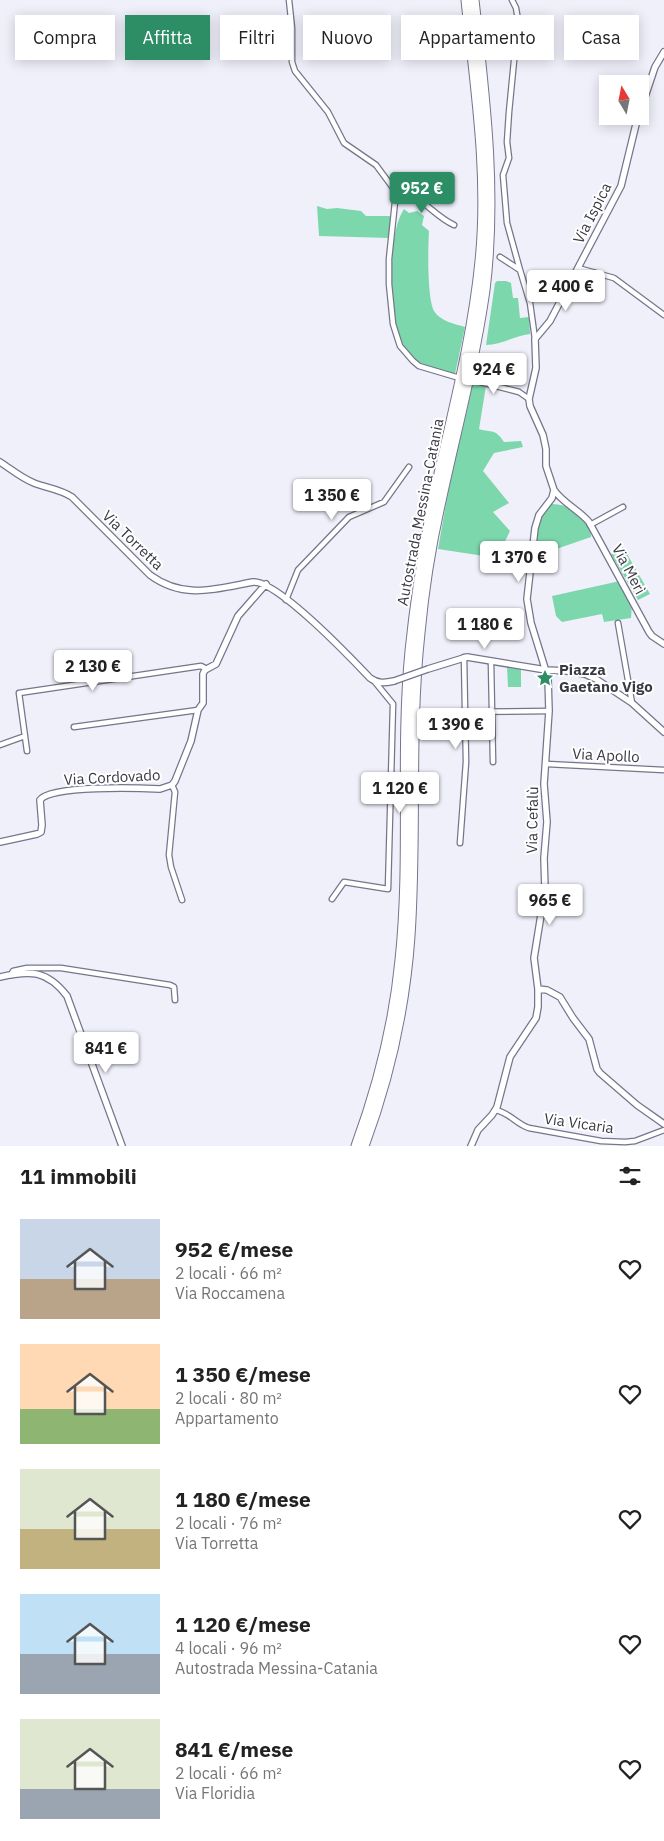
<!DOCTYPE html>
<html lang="it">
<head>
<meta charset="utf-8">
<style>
  :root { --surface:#fff; --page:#f6f6f6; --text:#222; --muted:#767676; --accent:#2d8d65 }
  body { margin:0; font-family:"IBM Plex Sans",sans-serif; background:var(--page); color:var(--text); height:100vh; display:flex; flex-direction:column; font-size:19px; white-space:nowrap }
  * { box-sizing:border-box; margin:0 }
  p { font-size:16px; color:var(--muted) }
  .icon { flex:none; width:28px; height:28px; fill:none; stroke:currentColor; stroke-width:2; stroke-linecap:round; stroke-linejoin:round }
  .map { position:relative; height:1146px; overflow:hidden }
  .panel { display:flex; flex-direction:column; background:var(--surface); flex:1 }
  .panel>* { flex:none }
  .guide { position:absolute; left:15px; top:15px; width:635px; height:45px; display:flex; gap:10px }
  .needle { width:32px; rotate:350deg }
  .tools { position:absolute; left:599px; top:75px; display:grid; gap:10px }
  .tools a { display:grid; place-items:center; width:50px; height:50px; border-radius:0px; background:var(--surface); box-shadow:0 2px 12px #0003; font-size:25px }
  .price { position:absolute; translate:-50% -42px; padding:0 11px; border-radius:5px; background:#fff; color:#222; font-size:16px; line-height:32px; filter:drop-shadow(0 1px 2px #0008) }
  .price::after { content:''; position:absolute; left:50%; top:30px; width:15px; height:11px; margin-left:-8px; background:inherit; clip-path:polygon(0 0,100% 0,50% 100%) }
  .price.current { background:var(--accent); color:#fff }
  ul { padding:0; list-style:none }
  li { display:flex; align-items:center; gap:15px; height:125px; padding:0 20px }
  li span { display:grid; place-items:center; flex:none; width:140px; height:100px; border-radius:0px; color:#555 }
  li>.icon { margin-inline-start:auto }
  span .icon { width:60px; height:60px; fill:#fffc; stroke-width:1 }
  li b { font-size:21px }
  h2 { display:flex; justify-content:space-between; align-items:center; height:60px; padding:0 20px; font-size:21px }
  .tag { padding:0 18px; border-radius:0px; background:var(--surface); box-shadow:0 2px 12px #0003; font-size:18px; line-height:45px }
  .tag.current { background:var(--accent); color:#fff }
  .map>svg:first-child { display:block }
</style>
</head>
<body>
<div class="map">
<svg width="664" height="1146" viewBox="0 0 664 1146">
  <rect width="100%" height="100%" fill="#f0f0fb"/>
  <!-- green -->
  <path fill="#7dd7ac" d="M317,206l10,3 10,-1 24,3 5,5h26l-2,22 -71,-2z
    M404,209l5,4 8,-2 7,5 -2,9 7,6c-1,17 -2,66 5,80 6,10 21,13 31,16l-10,47c-16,-4 -35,-7 -45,-20 -6,-6 -11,-15 -13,-23 -6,-29 -10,-97 7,-122z
    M497,281h9l5,2 2,15h5l2,20 9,-1 1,17c-16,2 -29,11 -44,11l9,-62z
    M471,382l15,4 -7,43c13,4 16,-1 25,13l17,-1 2,6 -29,6 -11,18 26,32 -16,9 17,19 -13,27 -59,-9 19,-108z
    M551,504c17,-1 41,14 40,33l-58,20c3,-21 2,-37 18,-53z
    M623,547l27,47 -12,6 -27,-46z
    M620,581l12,23 -1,14 -27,4 -2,-8 -40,8 -6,-6 -4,-20z
    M507,667l14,2v18h-13z"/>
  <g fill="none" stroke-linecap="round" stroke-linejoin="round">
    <!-- minor casing -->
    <g stroke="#75758d" stroke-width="7">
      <path id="minor" d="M289,0l3,28v34l3,9 33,41 16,31 32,22 17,23 2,14 -6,57v25l4,40 7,22 13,15 6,5 37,11
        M512,0l4,8 2,12 -9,92 -2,30 2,16 -6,17 4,48 13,47
        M393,188c25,3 39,27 61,37
        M500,257l20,13 10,33 5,36
        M578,268l36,10 50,37
        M472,380l47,12 10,7
        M590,525l33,-18
        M286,600l12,-30 51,-53 35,-15 25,-35
        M618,623l14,80
        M491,662l2,100
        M450,712l99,-1
        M74,727l124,-17
        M0,745l25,-9
        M27,751l-8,-58 182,-27 6,3
        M547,764l117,6
        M172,785l3,7 -6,63 2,12 11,33
        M460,843l6,-81 -2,-105
        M332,899l12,-17 44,7 5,-185 -18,-22
        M11,975l2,-4 14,-3h34l109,17 4,2 1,13
        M495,1110c14,2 21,14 34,18l72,13 24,1 10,-1 29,-11"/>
    </g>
    <!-- tertiary casing -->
    <g stroke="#75758d" stroke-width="8">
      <path id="tertiary" d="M640,112l15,-45 9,-15
        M0,462c11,7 21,16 34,21 13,5 26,6 38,14l78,78c34,25 66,14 103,7 24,-2 99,77 117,96 8,6 15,5 24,3
        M554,490c9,13 25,20 35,32l60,110 3,4 12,8
        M428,669l39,-12 79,13 21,1 18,3 11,5 36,24 32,29
        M0,842l37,-8 4,-2 1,-7 -2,-25c11,-15 99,-12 120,-11l12,-4 3,-4 16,-40 7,-31 5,-7v-29l2,-4 11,-6 22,-48 28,-32
        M0,977c30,-7 47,-7 67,19l55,150
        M538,989l9,1 13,7 13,21 16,21 8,30 3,4 37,32 27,19
        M471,1146l7,-16 14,-15 5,-8 13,-50 26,-39 2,-11v-18l-4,-31 11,-68 -1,-32 3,-36 -3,-38 5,-73 -1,-33 -17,-55 -4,-24 8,-71 4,-13 13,-17 2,-8 -8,-24v-17l-3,-14 -13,-29 -1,-7 7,-31 -1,-29 15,-18 71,-135 17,-70"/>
    </g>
    <!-- motorway casing -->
    <g stroke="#75758d" stroke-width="11">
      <path id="motorway" d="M356,1146c22,-60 38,-123 44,-186 11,-103 0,-207 10,-309 5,-50 13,-100 23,-150 17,-80 39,-158 47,-240 9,-87 -5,-174 -14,-261
        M364,1146c25,-67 41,-138 46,-210 7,-101 -1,-202 10,-303 4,-44 11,-88 21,-132 15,-70 34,-140 44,-211 12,-97 0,-193 -11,-290"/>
    </g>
    <!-- minor -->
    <use href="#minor" stroke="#fff" stroke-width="4.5"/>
    <!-- tertiary -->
    <use href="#tertiary" stroke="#fff" stroke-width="5.5"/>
    <!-- motorway -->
    <use href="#motorway" stroke="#fff" stroke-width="9"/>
    <!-- tertiary-bridge casing -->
    <g stroke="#75758d" stroke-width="8" stroke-linecap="butt">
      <path id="tertiary-bridge" d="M394,681l34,-12"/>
    </g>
    <!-- tertiary-bridge -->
    <use href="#tertiary-bridge" stroke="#fff" stroke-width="5.5"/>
  </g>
  <!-- icons -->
  <defs>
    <g id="sight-bare" transform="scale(1.35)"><path d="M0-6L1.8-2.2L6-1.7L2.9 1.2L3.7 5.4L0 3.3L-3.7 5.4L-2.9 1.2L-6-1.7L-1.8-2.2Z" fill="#2d8d65" stroke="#fff" stroke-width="2.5" paint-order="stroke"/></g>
  </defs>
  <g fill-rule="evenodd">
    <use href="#sight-bare" x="545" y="678"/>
  </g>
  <g text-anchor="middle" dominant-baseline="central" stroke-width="4" stroke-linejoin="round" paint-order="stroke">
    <!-- street labels -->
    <g font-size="15" fill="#393944" stroke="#fff">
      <text transform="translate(592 213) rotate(-63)">Via Ispica</text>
      <text transform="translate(420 512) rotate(-79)">Autostrada Messina-Catania</text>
      <text transform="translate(133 540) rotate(44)">Via Torretta</text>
      <text transform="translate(629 569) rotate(62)">Via Merì</text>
      <text transform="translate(606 755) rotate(3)">Via Apollo</text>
      <text transform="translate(112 777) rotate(-3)">Via Cordovado</text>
      <text transform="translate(532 820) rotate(-89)">Via Cefalù</text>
      <text transform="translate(579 1123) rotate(8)">Via Vicaria</text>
    </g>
    <!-- poi labels -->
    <g font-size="15" font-weight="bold" fill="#393944" stroke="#fff" text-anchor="start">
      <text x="559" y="669">Piazza<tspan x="559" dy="17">Gaetano Vigo</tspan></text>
    </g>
  </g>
</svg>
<div class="tools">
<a><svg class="needle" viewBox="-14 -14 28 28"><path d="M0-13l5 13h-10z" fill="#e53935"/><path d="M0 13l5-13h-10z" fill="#767676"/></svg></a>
</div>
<b class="price current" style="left:422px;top:214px">952 €</b>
<b class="price" style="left:566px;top:312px">2 400 €</b>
<b class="price" style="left:494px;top:395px">924 €</b>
<b class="price" style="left:332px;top:521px">1 350 €</b>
<b class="price" style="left:519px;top:583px">1 370 €</b>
<b class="price" style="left:485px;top:650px">1 180 €</b>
<b class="price" style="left:93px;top:692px">2 130 €</b>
<b class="price" style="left:456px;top:750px">1 390 €</b>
<b class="price" style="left:400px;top:814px">1 120 €</b>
<b class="price" style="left:550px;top:926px">965 €</b>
<b class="price" style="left:106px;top:1074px">841 €</b>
<div class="guide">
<a class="tag">Compra</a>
<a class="tag current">Affitta</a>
<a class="tag">Filtri</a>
<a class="tag">Nuovo</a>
<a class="tag">Appartamento</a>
<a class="tag">Casa</a>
</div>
</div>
<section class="panel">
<h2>11 immobili<svg class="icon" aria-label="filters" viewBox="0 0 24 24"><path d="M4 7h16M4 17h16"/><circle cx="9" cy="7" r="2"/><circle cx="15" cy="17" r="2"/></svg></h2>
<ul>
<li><span style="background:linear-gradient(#c9d6e8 60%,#b9a48a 0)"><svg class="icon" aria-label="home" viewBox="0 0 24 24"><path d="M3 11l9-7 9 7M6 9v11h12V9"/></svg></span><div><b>952 €/mese</b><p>2 locali · 66 m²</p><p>Via Roccamena</p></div><svg class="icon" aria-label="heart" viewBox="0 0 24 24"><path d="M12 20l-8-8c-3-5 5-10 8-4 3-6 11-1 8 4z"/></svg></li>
<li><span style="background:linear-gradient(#ffd9b3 65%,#8fb573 0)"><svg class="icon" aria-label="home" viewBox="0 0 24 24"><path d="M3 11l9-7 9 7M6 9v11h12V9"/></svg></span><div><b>1 350 €/mese</b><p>2 locali · 80 m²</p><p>Appartamento</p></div><svg class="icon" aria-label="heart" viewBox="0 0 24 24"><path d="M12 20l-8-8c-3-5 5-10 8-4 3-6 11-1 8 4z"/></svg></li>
<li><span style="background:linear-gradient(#dfe7d0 60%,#c2b280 0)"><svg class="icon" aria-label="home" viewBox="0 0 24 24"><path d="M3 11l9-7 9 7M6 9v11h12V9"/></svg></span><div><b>1 180 €/mese</b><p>2 locali · 76 m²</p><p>Via Torretta</p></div><svg class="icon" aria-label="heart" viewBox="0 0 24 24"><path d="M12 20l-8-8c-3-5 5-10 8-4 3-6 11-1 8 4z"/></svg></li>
<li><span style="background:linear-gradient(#bfe0f5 60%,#9aa5b1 0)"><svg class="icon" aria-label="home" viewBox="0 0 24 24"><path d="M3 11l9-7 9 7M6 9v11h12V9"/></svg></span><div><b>1 120 €/mese</b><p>4 locali · 96 m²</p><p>Autostrada Messina-Catania</p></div><svg class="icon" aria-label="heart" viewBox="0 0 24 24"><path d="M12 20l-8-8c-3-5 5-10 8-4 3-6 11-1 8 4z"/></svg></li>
<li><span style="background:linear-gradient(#dfe7d0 70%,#9aa5b1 0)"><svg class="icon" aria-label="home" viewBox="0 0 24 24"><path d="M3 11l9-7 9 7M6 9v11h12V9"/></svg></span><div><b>841 €/mese</b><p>2 locali · 66 m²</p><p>Via Floridia</p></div><svg class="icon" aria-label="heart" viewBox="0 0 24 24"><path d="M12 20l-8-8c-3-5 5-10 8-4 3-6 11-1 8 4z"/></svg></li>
</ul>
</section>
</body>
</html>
